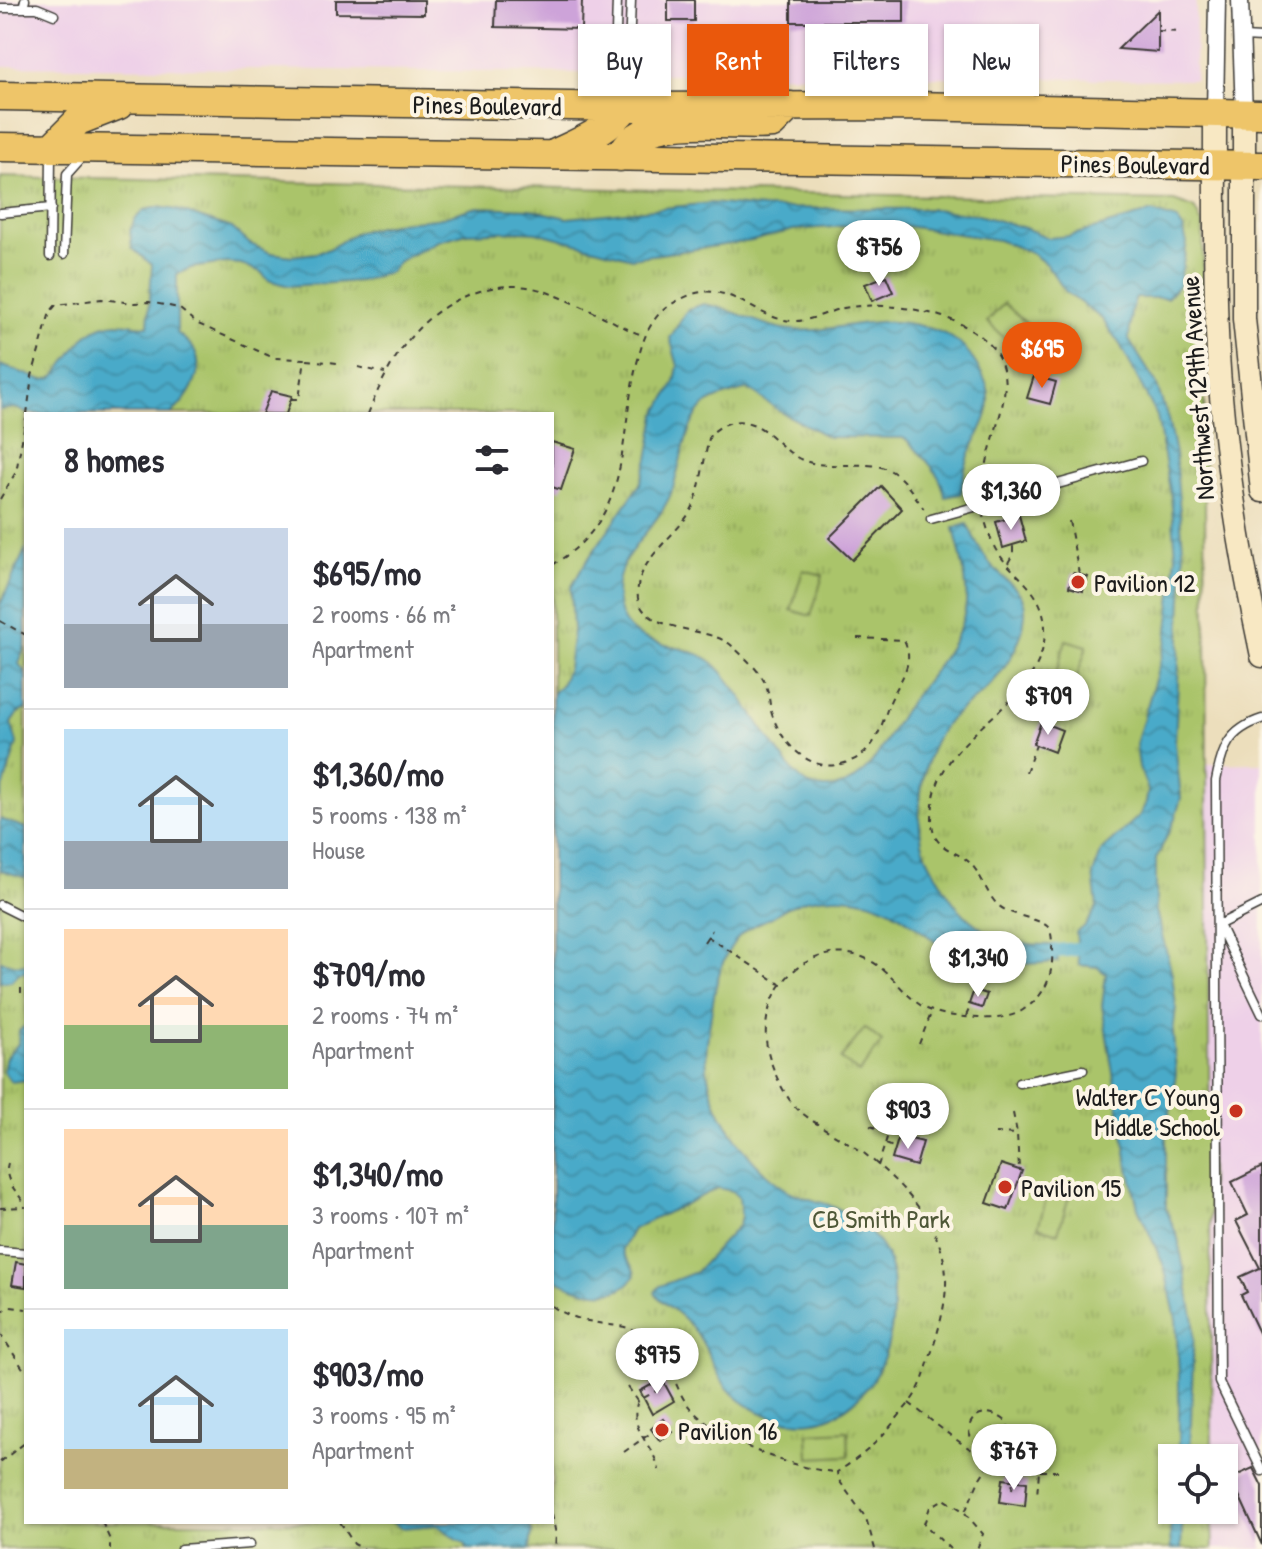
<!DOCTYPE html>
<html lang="en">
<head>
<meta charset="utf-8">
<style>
  :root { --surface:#fff; --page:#f7f7f7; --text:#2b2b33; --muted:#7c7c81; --line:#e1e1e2; --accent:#ea580c }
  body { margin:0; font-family:"Patrick Hand",sans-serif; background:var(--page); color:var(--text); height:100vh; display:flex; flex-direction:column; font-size:30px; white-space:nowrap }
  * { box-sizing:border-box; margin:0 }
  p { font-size:26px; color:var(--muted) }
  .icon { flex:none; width:44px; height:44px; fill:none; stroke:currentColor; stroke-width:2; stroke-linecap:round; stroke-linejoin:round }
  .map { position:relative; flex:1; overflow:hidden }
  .sheet { position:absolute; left:24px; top:412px; width:530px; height:1112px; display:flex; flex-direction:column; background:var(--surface); border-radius:0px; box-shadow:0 2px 6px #0004 }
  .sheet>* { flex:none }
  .guide { position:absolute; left:578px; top:24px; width:564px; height:72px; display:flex; gap:16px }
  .fabs { position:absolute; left:1158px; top:1444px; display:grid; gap:16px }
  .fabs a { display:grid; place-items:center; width:80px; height:80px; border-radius:0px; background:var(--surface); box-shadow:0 2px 6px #0004; font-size:40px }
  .price { position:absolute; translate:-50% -68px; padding:0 18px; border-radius:28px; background:#fff; color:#222; font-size:26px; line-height:52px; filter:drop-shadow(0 2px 4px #0008) }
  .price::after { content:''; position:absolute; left:50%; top:48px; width:24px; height:18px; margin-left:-12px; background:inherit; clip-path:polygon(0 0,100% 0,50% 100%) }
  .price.current { background:var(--accent); color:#fff }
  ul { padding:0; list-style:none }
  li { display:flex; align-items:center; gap:24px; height:200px; padding:0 40px }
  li+li { border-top:2px solid var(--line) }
  li span { display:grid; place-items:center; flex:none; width:224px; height:160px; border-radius:0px; color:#555 }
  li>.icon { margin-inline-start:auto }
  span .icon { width:96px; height:96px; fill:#fffc; stroke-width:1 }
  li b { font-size:34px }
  h2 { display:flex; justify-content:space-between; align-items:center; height:96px; padding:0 40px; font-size:34px }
  .pill { padding:0 28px; border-radius:0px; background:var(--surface); box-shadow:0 2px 6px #0004; font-size:28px; line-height:72px }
  .pill.current { background:var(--accent); color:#fff }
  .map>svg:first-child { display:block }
</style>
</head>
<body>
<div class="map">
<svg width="1262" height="1549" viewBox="0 0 1262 1549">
  <defs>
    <pattern id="grass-tufts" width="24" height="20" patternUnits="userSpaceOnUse" patternTransform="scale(2)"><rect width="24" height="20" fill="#aac46a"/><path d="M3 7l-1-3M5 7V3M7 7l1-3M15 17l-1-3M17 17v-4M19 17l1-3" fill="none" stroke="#92a85b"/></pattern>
    <pattern id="water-waves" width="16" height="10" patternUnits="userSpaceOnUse" patternTransform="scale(2)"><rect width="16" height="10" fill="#4aaac9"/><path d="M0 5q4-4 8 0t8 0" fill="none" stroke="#3d8aa2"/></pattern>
  </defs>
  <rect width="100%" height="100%" fill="#fcf5e5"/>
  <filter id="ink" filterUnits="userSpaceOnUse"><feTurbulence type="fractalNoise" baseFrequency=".0125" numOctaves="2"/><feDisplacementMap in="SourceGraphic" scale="16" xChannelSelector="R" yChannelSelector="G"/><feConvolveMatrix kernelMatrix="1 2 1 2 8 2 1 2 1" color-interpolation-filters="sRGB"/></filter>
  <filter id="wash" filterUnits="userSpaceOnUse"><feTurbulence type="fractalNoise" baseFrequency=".006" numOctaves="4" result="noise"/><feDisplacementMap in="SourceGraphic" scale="32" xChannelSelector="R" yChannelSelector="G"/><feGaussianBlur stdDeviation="1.8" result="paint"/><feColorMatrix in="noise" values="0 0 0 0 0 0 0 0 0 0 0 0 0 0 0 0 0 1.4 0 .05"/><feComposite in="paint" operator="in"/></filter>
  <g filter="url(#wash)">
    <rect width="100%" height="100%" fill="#ecdebc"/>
    <!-- built -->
    <path fill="#eed0e8" d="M0,0h1196l-1,80 -1195,-14z
      M1262,763v786h-49l-1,-39h12v-52h-12l-6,-694z"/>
    <!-- grass -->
    <path fill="url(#grass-tufts)" stroke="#637043" stroke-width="2" fill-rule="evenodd" d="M0,176l1174,25 20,7 9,17 9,1233h-40v52h40l1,39h-1213zM26,414h526v1108h-526z"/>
    <!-- pitch -->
    <path fill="#aac46a" stroke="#637043" stroke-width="2" d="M1004,303l36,33 -17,19 -36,-33z
      M803,570l20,5 -12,41 -20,-6z
      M1066,640l21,6 -13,40 -20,-6z
      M865,1028l17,14 -23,31 -18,-14z
      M1050,1187l20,6 -12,40 -20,-6z
      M848,1431l1,25 -40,2 -1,-25z"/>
    <!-- water -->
    <path fill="url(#water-waves)" stroke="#336372" stroke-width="2" d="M711,203l52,5 171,1 44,6 47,13 24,10 20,-2 83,-24 25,8 6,8 4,15 -8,42 -12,13h-31l-5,13 -2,29 27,43 12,36 7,35 9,105 -9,184 6,55 -6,21 -19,40v52l16,63 4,33 -3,26 3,40 -10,66v70l12,29 16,83 -4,137h-11v-82l-3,-57 -12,-53 -26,-58 -10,-44 -26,-158 4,-32 -9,-7 -18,-2 -3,-33 9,-6 12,-19 -4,-33 9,-24 37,-34 7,-13 2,-13 -9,-23 -3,-23 31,-105 9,-83 -5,-60 -14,-80 -36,-70 -19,-27 -36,-27 -19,-27 -17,-13 -32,-12 -112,-17 -93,7 -41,11 -120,17 -96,-26 -16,-1 -53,2 -29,8 -39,20 -9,11 -29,9 -72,5 -21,-6 -7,-8 -20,-8 -15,-1 -35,5 -14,6v59c6,5 15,11 18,18 11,22 -8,49 -24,63h-141l-15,-6 -15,2v-45l43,15 10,-2c21,-22 29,-54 64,-55 10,0 21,3 31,3l4,-61 -20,-17 -2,-17 5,-12 9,-9 15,-3 19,3 54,18 18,16 21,9 21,3 24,-3 13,-4 28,-17 44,-10 34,-3 42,-12 53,2 37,9z
      M703,304c31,4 57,23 88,26 48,4 80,-18 134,-3 22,6 37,14 49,34 7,11 16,25 15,39 0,17 -10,32 -16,46 -7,16 -11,31 -12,48l-16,3c-3,-25 -23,-41 -40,-59l-77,-1 -47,-25 -33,-23c-13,4 -29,7 -40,14 -23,15 -27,64 -36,88 -16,43 -65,66 -53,117 10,45 66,31 94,55 29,25 73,113 97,122 17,7 38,1 51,-11 19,-17 30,-45 44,-65 21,-31 52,-61 60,-98 5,-27 -5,-56 -11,-83l13,-4c8,15 14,30 25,42 13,16 35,24 33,48 -2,30 -22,60 -43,79 -13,11 -27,19 -37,32 -22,28 -30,83 -23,117 4,17 13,30 21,44 25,45 62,60 112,59l3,17c-33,2 -65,6 -96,-6 -28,-10 -45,-33 -71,-46 -29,-16 -75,-18 -105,-2 -6,3 -10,7 -16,10 -7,4 -15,6 -21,10 -27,18 -34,57 -38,87 -3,19 -7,41 -3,60 6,41 46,96 81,116 13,7 27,9 40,14 25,9 46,28 58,51 7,16 6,36 6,54 -2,74 -58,138 -135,101 -42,-20 -40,-46 -62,-79 -11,-16 -27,-24 -40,-37l-1,-3 5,-6 36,-14 43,-47 2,-9 -2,-18 -7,-7 -14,-3 -85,41 -11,20c2,11 12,15 13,26 -16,29 -62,16 -83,2v-583l10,-11 6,-15 5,-38 -2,-42 11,-20 58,-84 8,-25 8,-44 19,-33 3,-16 -8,-28 17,-28z
      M26,548v95l-7,21 7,9v36l-8,4 -7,10 6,20 -17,56v-194z
      M0,819l26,9v50l-26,-8z
      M1,961l17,4 8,-1v7l-8,3 -7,7 -10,1z
      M26,1025v55l-15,2 -8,-11 3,-14 12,-13 1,-13z
      M1175,1510h8l-2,39h-10l-1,-18z
      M391,1522h136l5,9 -2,18h-62l-2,-4 -29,-20 -36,3z"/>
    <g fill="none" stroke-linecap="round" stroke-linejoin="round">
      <!-- canal -->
      <path stroke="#4aaac9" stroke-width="14" d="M1056,951l22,-2"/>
    </g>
    <g id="blocks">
      <!-- building -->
      <path fill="#cda3d9" d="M336,0h88v14l-88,-1z
        M496,0h86l-1,29 -86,-2z
        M668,0h26v21h-26z
        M791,0h113v22h-113z
        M1158,10v42l-40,-3z
        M886,276l7,16 -21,9 -7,-17z
        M1034,376l22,6 -6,22 -23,-6z
        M271,391l21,5 -6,18h-24z
        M552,442l23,7 -14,41 -9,-3z
        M881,486l21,23 -50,51 -23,-22z
        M1019,515l7,26 -23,7 -7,-26z
        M1073,573l15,4 -5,14 -14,-4z
        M1041,722l21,8 -8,22 -21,-8z
        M974,990l13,4 -5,14 -13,-4z
        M899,1136l24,6 -7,24 -24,-7z
        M1001,1164l21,7 -14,39 -21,-7z
        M1262,1167v172l-21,-44 6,-3 -7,-15 20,-9 -24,-47 12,-6 -16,-33z
        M16,1262l10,2v23l-14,-2z
        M662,1379l12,22 -22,13 -12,-23z
        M663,1419l10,13 -13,9 -9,-12z
        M1253,1468l9,18v59l-31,-67z
        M1003,1479l24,3 -2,24 -25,-4z"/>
    </g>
  </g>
  <g filter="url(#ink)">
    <use href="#blocks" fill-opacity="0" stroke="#3b3934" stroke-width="2"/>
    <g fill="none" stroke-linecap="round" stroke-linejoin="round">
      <!-- lane casing -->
      <g stroke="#3b3934" stroke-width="11">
        <path id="lane" d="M0,8h23l2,-8
          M23,8h14l17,7
          M1243,37l19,1
          M601,100l14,-36 2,-64
          M627,102l4,-102
          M1,213l50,-5
          M64,254l3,-80 18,-20
          M50,256l1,-103
          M931,519l210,-58
          M1262,719c-34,11 -40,30 -46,62l3,601 43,89
          M0,905l26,13
          M1218,925l44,-22
          M1221,929l41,85
          M1019,1083l64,-13
          M0,1251l26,2
          M181,1549l69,-5"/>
      </g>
      <!-- street casing -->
      <g stroke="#3b3934" stroke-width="19">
        <path id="street" d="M1240,0l4,114
          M1215,113l2,-113"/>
      </g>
      <!-- secondary casing -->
      <g stroke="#3b3934" stroke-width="25">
        <path id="secondary" d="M1215,113c0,73 -1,146 2,219 4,109 22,217 45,324
          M1244,114v205l18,172"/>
      </g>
      <!-- highway casing -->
      <g stroke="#3b3934" stroke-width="31">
        <path id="highway" d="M0,96l626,11 287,-1 349,8
          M0,147l1262,19
          M51,148l27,-27 41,-16
          M554,154c27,-13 53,-23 72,-47
          M620,157c21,-49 109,-28 152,-33l18,-18"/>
      </g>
      <!-- path -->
      <path stroke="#3b3934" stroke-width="2" stroke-dasharray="6 6" stroke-linecap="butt" d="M1158,31l23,1
        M307,360l31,3
        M358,367l27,6
        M27,414l5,-38 18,-64 6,-7 46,-6 32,4 15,-1 30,6 17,15 78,35 31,1 -6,40h-8
        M368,414c22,-56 52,-105 112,-123 20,-6 40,-7 61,-1 21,7 42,17 63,27 13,6 25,14 39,18
        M0,499l16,-27 10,-53
        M1069,521l10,53
        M1008,563l5,-9v-9
        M552,565c82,-48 65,-123 85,-202 5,-19 9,-34 22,-49 9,-9 19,-14 31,-19 39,-15 65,24 102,26 21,1 38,-12 58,-14 42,-6 120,7 145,44 28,43 -14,91 -10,140
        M0,621l26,14
        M857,638l47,2c13,25 -8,44 -16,67 -10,29 -15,49 -47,57 -33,9 -62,-24 -70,-53 -2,-11 -2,-20 -7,-30 -6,-12 -22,-26 -33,-36 -23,-19 -87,-12 -93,-47 -5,-35 36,-60 52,-86 10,-15 14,-57 20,-77 10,-10 24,-17 39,-12 22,6 35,31 56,38 27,10 64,-3 86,10 14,8 23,24 33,38
        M1026,772l10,-27
        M707,936l73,48
        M704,942l8,-12
        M21,993v-5
        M966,1016l5,-11
        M919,1044l13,-33
        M1013,1113l4,20
        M870,1126l17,5
        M995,1133l22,1 2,34
        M886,1144l9,4
        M8,1163c-5,17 9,29 18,42
        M878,1166l14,-44 19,5
        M0,1208l26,-1
        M552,1306c17,12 38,16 58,19 6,1 13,1 18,3 7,3 15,9 21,13 21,15 24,44 38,63 26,35 107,66 149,68
        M0,1312l10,-5 16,2
        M0,1333l26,40
        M628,1387l10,14 22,-12 -2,-22 5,-7
        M638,1401c-11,28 16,44 21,69
        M909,1403c33,25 65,56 106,65
        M624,1452l38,-27
        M987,1459l5,-12c10,-2 17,-13 16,-24 -28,-25 -49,4 -34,18 5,4 12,2 18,6
        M0,1462l26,-20
        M1040,1471h22
        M1012,1489l3,-21 24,3 -2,25
        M965,1513l18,21 -6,15
        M552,1514l4,21 -1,14
        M102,1522l8,18v9
        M340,1522l14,22 10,5
        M875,1549l-9,-31 -28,-39 -1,-7c27,-17 41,-30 61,-55 6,-8 13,-15 18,-24 8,-12 11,-29 16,-42 7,-22 15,-50 14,-74 -2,-51 -44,-93 -81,-123 -20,-15 -43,-25 -63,-41 -17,-13 -31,-45 -35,-66 -9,-52 33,-103 88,-92 33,7 46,41 72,54 16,7 35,8 52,9 14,1 32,0 44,-8 23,-15 31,-35 29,-63 0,-6 0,-17 -5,-21 -9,-8 -37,-10 -49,-21 -12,-11 -16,-31 -29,-43 -11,-10 -29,-12 -35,-28 -3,-9 -2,-20 -1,-30 8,-75 109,-96 112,-172 1,-42 -30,-53 -49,-82 -6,-10 -9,-24 -13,-35
        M950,1549l-26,-25 6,-17 14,-8 21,13 15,-34 11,-17"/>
      <!-- lane -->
      <use href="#lane" stroke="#fff" stroke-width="8"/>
      <!-- street -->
      <use href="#street" stroke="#fff" stroke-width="16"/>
      <!-- secondary -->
      <use href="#secondary" stroke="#f8e8c3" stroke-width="22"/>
      <!-- highway -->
      <use href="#highway" stroke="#eec569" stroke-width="28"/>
    </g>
  </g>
  <!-- markers -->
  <g fill="#c8321e" stroke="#fcf5e5" stroke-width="3">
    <circle cx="1078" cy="582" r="8"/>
    <circle cx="1236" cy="1111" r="8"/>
    <circle cx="1005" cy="1187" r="8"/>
    <circle cx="662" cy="1430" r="8"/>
  </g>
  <g text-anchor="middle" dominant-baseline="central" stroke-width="8" stroke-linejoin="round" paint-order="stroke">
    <!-- street labels -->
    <g font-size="26" fill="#1c1c1c" stroke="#fcf5e5">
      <text transform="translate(487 105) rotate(1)">Pines Boulevard</text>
      <text transform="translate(1135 164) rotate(1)">Pines Boulevard</text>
      <text transform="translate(1197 388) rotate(-94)">Northwest 129th Avenue</text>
    </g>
    <!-- poi labels -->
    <g font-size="26" fill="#1c1c1c" stroke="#fcf5e5" text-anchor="start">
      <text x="1094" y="582">Pavilion 12</text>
      <text x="1220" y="1096" text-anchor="end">Walter C Young<tspan x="1220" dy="30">Middle School</tspan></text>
      <text x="1021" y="1187">Pavilion 15</text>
      <text x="678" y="1430">Pavilion 16</text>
    </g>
    <!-- park labels -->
    <g font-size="26" fill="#4e5737" stroke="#fcf5e5">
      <text x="881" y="1218">CB Smith Park</text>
    </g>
  </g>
</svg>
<div class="fabs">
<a><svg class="icon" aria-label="locate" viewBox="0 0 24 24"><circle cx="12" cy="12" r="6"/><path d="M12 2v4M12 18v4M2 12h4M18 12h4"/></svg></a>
</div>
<b class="price" style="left:879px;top:288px">$756</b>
<b class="price current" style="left:1042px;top:390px">$695</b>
<b class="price" style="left:1011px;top:532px">$1,360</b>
<b class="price" style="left:1048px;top:737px">$709</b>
<b class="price" style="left:978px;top:999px">$1,340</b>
<b class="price" style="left:908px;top:1151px">$903</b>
<b class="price" style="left:657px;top:1396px">$975</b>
<b class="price" style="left:1014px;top:1492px">$767</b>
<div class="guide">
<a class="pill">Buy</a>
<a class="pill current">Rent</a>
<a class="pill">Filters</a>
<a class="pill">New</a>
</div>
<section class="sheet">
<h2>8 homes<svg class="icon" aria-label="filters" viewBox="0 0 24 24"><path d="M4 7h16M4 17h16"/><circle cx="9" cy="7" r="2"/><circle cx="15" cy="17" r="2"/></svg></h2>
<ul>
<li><span style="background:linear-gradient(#c9d6e8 60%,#9aa5b1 0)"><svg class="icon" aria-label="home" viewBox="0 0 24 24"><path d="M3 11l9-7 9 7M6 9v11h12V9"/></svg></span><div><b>$695/mo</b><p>2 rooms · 66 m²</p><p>Apartment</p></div></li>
<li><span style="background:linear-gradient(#bfe0f5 70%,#9aa5b1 0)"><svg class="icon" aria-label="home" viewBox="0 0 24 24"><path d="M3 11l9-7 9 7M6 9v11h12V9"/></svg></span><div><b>$1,360/mo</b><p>5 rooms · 138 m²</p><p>House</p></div></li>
<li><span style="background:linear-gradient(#ffd9b3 60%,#8fb573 0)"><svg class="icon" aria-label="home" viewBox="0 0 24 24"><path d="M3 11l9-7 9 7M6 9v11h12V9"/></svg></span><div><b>$709/mo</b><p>2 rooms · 74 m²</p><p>Apartment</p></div></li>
<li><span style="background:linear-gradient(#ffd9b3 60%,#7fa58c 0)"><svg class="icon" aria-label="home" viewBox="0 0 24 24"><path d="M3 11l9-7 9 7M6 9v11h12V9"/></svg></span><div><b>$1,340/mo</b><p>3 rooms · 107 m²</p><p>Apartment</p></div></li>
<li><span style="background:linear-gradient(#bfe0f5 75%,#c2b280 0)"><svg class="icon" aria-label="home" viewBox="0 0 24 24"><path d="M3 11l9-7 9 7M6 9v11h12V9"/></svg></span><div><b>$903/mo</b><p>3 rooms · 95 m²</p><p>Apartment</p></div></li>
</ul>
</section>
</div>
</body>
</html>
